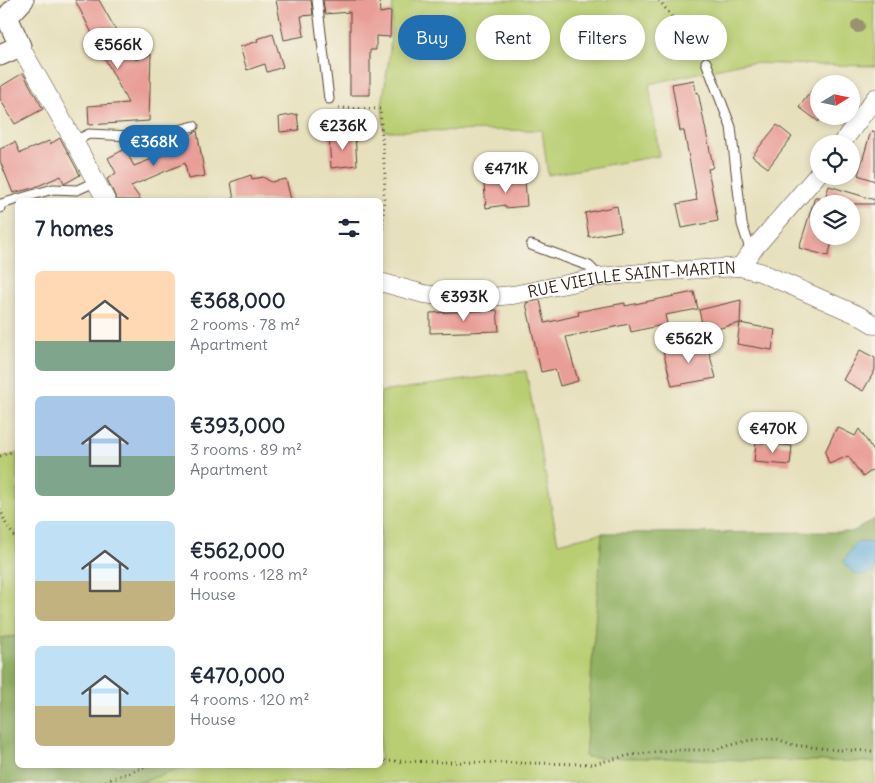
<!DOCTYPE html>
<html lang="en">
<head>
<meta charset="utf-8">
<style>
  :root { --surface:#fff; --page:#f2f2f3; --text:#1f2937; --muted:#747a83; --accent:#1f6fb2 }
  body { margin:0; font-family:Delius,sans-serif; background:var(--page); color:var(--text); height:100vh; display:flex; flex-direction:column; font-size:19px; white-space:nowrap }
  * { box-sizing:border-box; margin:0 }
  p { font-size:16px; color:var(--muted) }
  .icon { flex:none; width:28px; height:28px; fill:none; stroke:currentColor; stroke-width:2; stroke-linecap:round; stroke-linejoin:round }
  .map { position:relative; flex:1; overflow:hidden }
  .side { position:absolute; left:15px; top:198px; width:368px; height:570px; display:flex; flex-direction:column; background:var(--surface); border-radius:8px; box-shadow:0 2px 8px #0003 }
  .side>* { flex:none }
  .banner { position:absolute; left:398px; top:15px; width:402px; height:45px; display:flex; gap:10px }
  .needle { width:32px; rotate:80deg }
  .buttons { position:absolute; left:810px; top:75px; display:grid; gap:10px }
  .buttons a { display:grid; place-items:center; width:50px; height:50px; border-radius:50%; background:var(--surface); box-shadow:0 2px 8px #0003; font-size:25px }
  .price { position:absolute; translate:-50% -42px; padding:0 11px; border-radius:18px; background:#fff; color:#222; font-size:16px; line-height:32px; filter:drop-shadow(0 1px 2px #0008) }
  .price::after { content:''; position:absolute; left:50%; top:30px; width:15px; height:11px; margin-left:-8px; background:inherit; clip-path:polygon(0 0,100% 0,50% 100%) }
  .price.current { background:var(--accent); color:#fff }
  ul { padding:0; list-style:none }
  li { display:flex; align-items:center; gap:15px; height:125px; padding:0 20px }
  li span { display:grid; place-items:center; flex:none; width:140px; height:100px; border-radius:8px; color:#555 }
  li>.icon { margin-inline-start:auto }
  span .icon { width:60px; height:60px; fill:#fffc; stroke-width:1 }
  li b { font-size:21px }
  h2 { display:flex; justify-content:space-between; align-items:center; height:60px; padding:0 20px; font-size:21px }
  .pill { padding:0 18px; border-radius:22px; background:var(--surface); box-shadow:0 2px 8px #0003; font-size:18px; line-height:45px }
  .pill.current { background:var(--accent); color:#fff }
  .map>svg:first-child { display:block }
</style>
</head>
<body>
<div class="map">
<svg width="875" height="783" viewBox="0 0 875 783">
  <rect width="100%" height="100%" fill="#f7f3e8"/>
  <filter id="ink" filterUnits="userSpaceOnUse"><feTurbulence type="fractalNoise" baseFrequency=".02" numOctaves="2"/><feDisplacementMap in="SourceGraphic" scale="10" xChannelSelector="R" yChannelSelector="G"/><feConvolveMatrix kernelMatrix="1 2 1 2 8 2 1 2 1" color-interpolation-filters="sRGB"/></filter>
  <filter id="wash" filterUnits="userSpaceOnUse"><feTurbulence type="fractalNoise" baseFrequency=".0096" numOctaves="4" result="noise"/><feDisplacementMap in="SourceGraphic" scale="20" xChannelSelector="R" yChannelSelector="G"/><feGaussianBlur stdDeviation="1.12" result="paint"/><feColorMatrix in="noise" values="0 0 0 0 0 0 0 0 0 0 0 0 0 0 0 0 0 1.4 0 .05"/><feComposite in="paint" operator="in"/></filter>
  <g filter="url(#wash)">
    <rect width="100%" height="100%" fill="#e7e0bd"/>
    <!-- green -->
    <path fill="#b9ce72" stroke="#7a7c48" d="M393,0h482v66l-133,-3 -93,21 10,72 -111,19 -6,-45 -158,1 -2,-25 8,-56z
      M526,371l32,172 44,-10 -17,224 290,5v21h-738l57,-18h186v-373z
      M17,453v183l-17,2v-179z"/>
    <!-- forest -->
    <path fill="#92b164" stroke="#666e41" d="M875,519v243l-290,-5 17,-224 250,-1z
      M17,636l1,129h176l-57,18h-137v-145z"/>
    <!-- water -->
    <path fill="#5faad7" stroke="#4d6a7a" d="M862,542l13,1v29c-16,5 -23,4 -31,-11l11,-18z"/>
    <g id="blocks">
      <!-- building -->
      <path fill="#e99d97" d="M75,0h24l23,41 3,-2 11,21 15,-6 -2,67 -60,4 -1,-19 40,-3z
        M276,0h35l2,15 -12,1 3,20 -20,4z
        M323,0h56l1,13 11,-2 -1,26 -14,-1v14h-6v45h-20v-83l-25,2z
        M273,34l10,33 -16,5 -2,-8 -18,6 -7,-23 18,-6 -1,-2z
        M23,73l20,36 -28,15 -15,-25v-12z
        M694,80l2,13 2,-1 15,74 -1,2 -4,1 10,52 -36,7 -5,-24 20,-4 -13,-69h-4l-8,-47z
        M819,81v41l-20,-15z
        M297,114l2,16 -19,2 -1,-15z
        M777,125l15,12 -24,31 -16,-12z
        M197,131l8,45 -17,3 -3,-16 -54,23 10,14h-24l-10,-21 9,-6 -8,-15 17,-9 9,17 47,-18 -1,-7z
        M871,131l4,1v49l-17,-6z
        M355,134l2,31 -26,3 -2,-32z
        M60,138l20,37 -14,8h-2l-3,-7 -28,12 -20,5 -13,-32v-12l15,-7 5,11 29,-12 1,3z
        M251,175l1,4 11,-2 8,5 15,-3 5,21h-57l-3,-18z
        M525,180l2,26 -22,2v-3l-19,3 -2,-24z
        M829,186l46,14 -1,4h-51z
        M815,197h4v39h15l-6,20 -29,-8z
        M617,206l4,25 -32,6 -4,-24z
        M694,292l4,17 -33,6 2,9 -36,8 -2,-8 -63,13 12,44 -18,5 -5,-17 -14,3 -15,-69 14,-3 5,23 34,-8 -1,-3 13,-3 34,-6v3z
        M741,300l-1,23 -36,9 -5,-22z
        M497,310l2,21 -69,2v-20z
        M740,323l35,7 -3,20 -35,-6z
        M706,341l10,37 -44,8 -9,-35z
        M860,350l15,8v12l-12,21 -20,-11z
        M837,427l18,9 4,-7 16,24v15l-12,9 -15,-21 -19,8 -4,-12z
        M756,442l36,4 -2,19 -36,-3z"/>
    </g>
  </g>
  <g filter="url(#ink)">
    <use href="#blocks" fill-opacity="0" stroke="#554536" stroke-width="1"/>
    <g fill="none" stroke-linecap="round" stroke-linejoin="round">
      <!-- service casing -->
      <g stroke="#554536" stroke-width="11">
        <path id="service" d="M317,0l12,99
          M706,62l25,65 11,97 9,28
          M74,141l15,-7 63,3 42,-11
          M0,208l1,-4 52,-15 24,1 18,-8
          M531,245l58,21 11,11"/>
      </g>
      <!-- minor casing -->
      <g stroke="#554536" stroke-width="19">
        <g id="minor">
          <path d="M20,46l54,95 32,59"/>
          <path d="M841,144l34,-46"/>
          <path d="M740,267l11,-15 68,-79"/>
          <path id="s1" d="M380,282l44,12 31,4h23l35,-3 87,-18 51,-5 89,-5 20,5 98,43 17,10"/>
        </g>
      </g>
      <!-- tertiary casing -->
      <g stroke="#554536" stroke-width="23">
        <path id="tertiary" d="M0,55l20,-9 -13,-29 16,-17"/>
      </g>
      <!-- path -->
      <path stroke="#554536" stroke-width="3" stroke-dasharray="1 4" stroke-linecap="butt" d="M659,0l39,51
        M339,108l41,1 5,66 -4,89
        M0,456l18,-6
        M0,509l6,15 12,18
        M380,761l213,3 38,-9 41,-5h41l37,-10 27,-1 16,6 45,5 37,1
        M101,783l49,-18"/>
      <!-- service -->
      <use href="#service" stroke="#fff" stroke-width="9"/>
      <!-- minor -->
      <use href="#minor" stroke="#fff" stroke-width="18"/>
      <!-- tertiary -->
      <use href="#tertiary" stroke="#fff" stroke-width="21"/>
    </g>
    <!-- trees -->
    <circle fill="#999271" cx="858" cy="26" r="7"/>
  </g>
  <g text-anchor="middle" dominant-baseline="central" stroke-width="4" stroke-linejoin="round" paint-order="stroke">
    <!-- street labels -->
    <g font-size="16" fill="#3b2a1e" stroke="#f7f3e8">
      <text stroke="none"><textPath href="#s1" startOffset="255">RUE VIEILLE SAINT-MARTIN</textPath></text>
    </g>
  </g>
</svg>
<div class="buttons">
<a><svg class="needle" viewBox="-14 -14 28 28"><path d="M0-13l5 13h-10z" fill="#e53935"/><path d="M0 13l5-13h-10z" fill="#747a83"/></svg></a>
<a><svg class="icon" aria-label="locate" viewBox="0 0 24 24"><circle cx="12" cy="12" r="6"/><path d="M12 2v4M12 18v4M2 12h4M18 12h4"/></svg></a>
<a><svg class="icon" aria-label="layers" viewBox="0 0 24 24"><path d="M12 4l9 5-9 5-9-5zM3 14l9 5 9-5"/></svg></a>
</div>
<b class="price" style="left:118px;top:70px">€566K</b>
<b class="price" style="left:343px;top:151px">€236K</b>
<b class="price current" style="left:154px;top:167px">€368K</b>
<b class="price" style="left:506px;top:194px">€471K</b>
<b class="price" style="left:464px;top:322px">€393K</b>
<b class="price" style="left:689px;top:364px">€562K</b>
<b class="price" style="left:773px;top:454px">€470K</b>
<div class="banner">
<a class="pill current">Buy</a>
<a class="pill">Rent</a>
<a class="pill">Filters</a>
<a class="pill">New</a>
</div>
<section class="side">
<h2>7 homes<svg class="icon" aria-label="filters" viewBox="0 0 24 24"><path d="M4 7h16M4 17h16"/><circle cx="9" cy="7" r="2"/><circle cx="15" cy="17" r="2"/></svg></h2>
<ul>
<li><span style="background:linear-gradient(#ffd9b3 70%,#7fa58c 0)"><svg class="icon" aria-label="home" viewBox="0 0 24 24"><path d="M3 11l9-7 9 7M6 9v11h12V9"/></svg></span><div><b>€368,000</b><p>2 rooms · 78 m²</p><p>Apartment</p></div></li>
<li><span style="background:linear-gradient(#a9c7e8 60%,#7fa58c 0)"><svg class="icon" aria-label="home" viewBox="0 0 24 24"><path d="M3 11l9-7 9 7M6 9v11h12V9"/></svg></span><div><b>€393,000</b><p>3 rooms · 89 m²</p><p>Apartment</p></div></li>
<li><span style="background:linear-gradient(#bfe0f5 60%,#c2b280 0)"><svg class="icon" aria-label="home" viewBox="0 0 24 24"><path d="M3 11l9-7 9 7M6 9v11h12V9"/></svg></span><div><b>€562,000</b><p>4 rooms · 128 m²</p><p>House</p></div></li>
<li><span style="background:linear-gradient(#bfe0f5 60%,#c2b280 0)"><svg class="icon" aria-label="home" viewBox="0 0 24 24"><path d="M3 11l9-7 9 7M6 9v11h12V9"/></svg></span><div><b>€470,000</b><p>4 rooms · 120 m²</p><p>House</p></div></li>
</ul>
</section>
</div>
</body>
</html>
